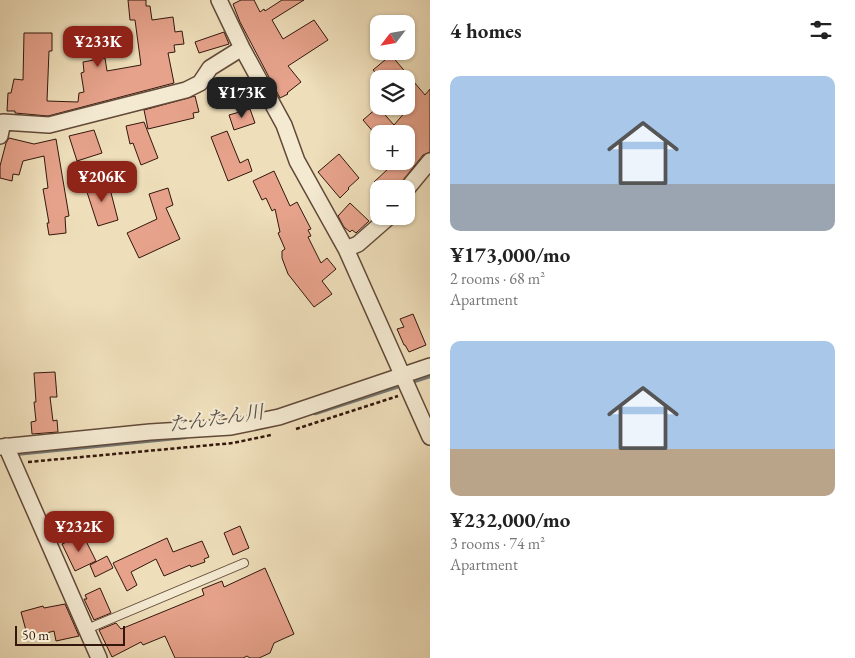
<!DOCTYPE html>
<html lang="en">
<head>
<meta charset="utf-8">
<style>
  :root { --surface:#fff; --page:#f2f2f2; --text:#222; --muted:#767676; --accent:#8f2418 }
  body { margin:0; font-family:"EB Garamond","Noto Serif JP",serif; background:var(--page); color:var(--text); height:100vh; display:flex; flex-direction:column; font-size:19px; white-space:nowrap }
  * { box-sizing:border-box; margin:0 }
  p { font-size:16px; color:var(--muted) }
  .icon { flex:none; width:28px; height:28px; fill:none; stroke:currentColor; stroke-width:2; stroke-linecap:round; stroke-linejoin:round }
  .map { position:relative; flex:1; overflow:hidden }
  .drawer { display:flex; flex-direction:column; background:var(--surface); width:425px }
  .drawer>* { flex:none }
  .needle { width:32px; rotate:239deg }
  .buttons { position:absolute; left:370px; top:15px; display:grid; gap:10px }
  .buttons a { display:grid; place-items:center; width:45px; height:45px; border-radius:10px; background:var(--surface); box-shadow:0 1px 4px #0004; font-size:25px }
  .scale { position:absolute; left:15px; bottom:12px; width:110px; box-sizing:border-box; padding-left:5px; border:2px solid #33170c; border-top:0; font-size:14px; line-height:18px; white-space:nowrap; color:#33170c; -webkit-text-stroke:4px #f4ead2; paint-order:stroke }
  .price { position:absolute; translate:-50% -42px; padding:0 11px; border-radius:10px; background:var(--accent); color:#fff; font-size:16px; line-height:32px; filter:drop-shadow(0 1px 2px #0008) }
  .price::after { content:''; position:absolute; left:50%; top:30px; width:15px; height:11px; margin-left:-8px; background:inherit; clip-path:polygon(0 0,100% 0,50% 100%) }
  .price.current { background:#222; color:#fff }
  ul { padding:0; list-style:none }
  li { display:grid; align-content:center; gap:10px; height:265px; padding:0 20px }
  li span { display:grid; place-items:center; height:155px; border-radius:10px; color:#555 }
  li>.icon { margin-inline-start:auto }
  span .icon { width:90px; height:90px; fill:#fffc; stroke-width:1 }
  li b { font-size:21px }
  h2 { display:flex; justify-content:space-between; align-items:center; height:60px; padding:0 20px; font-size:21px }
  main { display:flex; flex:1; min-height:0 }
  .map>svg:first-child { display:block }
</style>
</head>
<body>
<main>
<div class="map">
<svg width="430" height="658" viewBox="0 0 430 658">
  <rect width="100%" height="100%" fill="#eedeba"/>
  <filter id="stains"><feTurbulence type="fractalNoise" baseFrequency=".004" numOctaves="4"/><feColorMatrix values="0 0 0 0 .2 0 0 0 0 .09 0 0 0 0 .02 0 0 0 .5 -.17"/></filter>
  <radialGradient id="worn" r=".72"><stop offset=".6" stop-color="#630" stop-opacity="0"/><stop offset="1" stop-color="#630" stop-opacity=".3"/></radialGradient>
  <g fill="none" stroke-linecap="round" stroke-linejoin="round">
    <!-- stream -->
    <path stroke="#737875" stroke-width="4.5" d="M315,413l115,-37
      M14,454l171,-17"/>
  </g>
  <!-- building -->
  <path fill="#e6a28b" stroke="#33170c" d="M128,0h18v6h4l2,14 21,-3 2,15 7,-1 2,13 -10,1 1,7 -7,1 6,30 -126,33 -33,-3v-2h-8l1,-18h3l3,-14 9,1 1,-47h28v18h-3l-2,50 31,1 1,-9 5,-1 -3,-19 3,-1 -1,-10 22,-4 2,13 34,-6 -6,-45h-5z
    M241,0h13l6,12 4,-3 1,2 17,-11h22l-32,20 11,19 31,-19 14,20 -40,26 13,16 -14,11 1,1 -8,4 -40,-76 -7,-18z
    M224,32l5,12 -30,9 -4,-11z
    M391,55l34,40 5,-6v63l-7,3 -27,34h-15l-7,-7 15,-14 -7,-7h24v-27h-31l-12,-14 15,-13 16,18 12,-14v-32h-25l-8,-9z
    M195,96l4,16 -6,1 1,5 -46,11 -4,-19z
    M250,109l5,14 -21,7 -5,-15z
    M144,122l14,36 -17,7 -8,-22 -3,1 -4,-18z
    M94,130l8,23 -25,8 -8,-25z
    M227,131l13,32 8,-4 4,12 -24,10 -17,-44z
    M9,138l25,6 22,-5 13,77 -4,1 1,16 -17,2 -2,-12h2l-6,-34 5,-1 -4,-32 -21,5 -4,14 -6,-1 -1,7 -12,-3v-12l6,-23z
    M339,154l20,24 -11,10 1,1 -9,9 -22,-26z
    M274,171l16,35 7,-4 14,27 -3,1 3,6 -3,1 13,26 6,-5 9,11 -14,12 10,13 -18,13 -26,-33 -6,-16v-7l3,-2 -7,-16 2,-1 -5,-23 -3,2 -6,-13 -4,2 -9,-19z
    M104,180l2,5h3l9,35 -20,6 -13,-40z
    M168,188l5,17 -7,3 14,31 -41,19 -12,-25 30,-14 -8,-25z
    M350,203l19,18 -13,12 -4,-3 -2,2 -6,-5 -6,-11z
    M413,314l13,31 -17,7 -4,-7h-1l-7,-16 7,-2 -4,-8z
    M55,372l2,25h-7l3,24 4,-1 1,12 -26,2 -1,-12 5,-1 -2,-19h2l-2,-29z
    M240,526l9,22 -16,7 -9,-22z
    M83,535l13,26 -21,10 -13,-27z
    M167,538l6,14 29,-11 7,16 -5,2 1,3 -14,5 -1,-2 -26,11 -8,-17 -25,13 6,13 -10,6 -14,-28z
    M107,556l6,12 -18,9 -5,-12z
    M265,568l29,66 -20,9 -4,10 -11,5h-9l-3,-2 -4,2h-68l-10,-22 -22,9 -2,-3 -29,15 -13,-27 17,-7 5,6 83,-34 -2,-6 20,-8 2,6z
    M100,588l11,25 -17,7 -10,-21h3l-2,-4z
    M65,604l14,32 -23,5 -2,-10 -26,7 -7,-26 22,-6 1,2z"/>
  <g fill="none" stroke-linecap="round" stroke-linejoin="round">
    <!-- service casing -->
    <g stroke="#624938" stroke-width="10">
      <path id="service" d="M87,629l157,-66"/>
    </g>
    <!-- minor casing -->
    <g stroke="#624938" stroke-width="18">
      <path id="minor" d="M219,0l23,48 42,77 13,36 49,88 84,188
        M0,136l3,-14 46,3 137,-35 14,-7 10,-15 32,-20
        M406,190l24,-29
        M346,249l12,-5 32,-28
        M6,446l93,212
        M0,447l150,-15 81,-5 48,-10 151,-51"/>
    </g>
    <!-- path -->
    <path stroke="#33170c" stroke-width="2.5" stroke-dasharray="4 2.5" stroke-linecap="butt" d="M296,429l102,-33
      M28,462l205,-19 38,-8"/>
    <!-- service -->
    <use href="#service" stroke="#f4ead2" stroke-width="8"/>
    <!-- minor -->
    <use href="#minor" stroke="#f4ead2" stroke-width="15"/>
  </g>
  <g text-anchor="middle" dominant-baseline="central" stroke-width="4.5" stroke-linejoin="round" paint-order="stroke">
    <!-- water labels -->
    <g font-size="19" font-style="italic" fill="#585049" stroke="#f4ead2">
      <text transform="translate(216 418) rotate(-8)">たんたん川</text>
    </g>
  </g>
  <rect width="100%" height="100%" filter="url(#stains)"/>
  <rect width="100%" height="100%" fill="url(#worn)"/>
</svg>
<div class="buttons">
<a><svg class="needle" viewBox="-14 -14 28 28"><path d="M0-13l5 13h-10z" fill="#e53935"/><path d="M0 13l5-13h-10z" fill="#767676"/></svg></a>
<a><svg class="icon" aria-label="layers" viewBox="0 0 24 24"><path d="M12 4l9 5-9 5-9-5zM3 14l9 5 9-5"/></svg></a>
<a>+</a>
<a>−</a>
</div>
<div class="scale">50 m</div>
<b class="price" style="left:98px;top:68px">¥233K</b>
<b class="price current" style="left:242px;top:119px">¥173K</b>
<b class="price" style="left:102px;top:203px">¥206K</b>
<b class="price" style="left:79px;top:553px">¥232K</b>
</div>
<section class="drawer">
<h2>4 homes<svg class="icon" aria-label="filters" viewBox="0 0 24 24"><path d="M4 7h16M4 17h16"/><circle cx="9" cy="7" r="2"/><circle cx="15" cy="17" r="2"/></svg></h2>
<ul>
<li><span style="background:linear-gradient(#a9c7e8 70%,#9aa5b1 0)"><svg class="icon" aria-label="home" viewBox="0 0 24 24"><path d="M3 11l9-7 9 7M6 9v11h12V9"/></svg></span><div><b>¥173,000/mo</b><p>2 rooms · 68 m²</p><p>Apartment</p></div></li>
<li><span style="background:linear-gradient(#a9c7e8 70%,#b9a48a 0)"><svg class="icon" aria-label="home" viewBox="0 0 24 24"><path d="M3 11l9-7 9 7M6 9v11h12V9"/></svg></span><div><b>¥232,000/mo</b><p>3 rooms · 74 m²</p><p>Apartment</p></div></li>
</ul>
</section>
</main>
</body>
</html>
